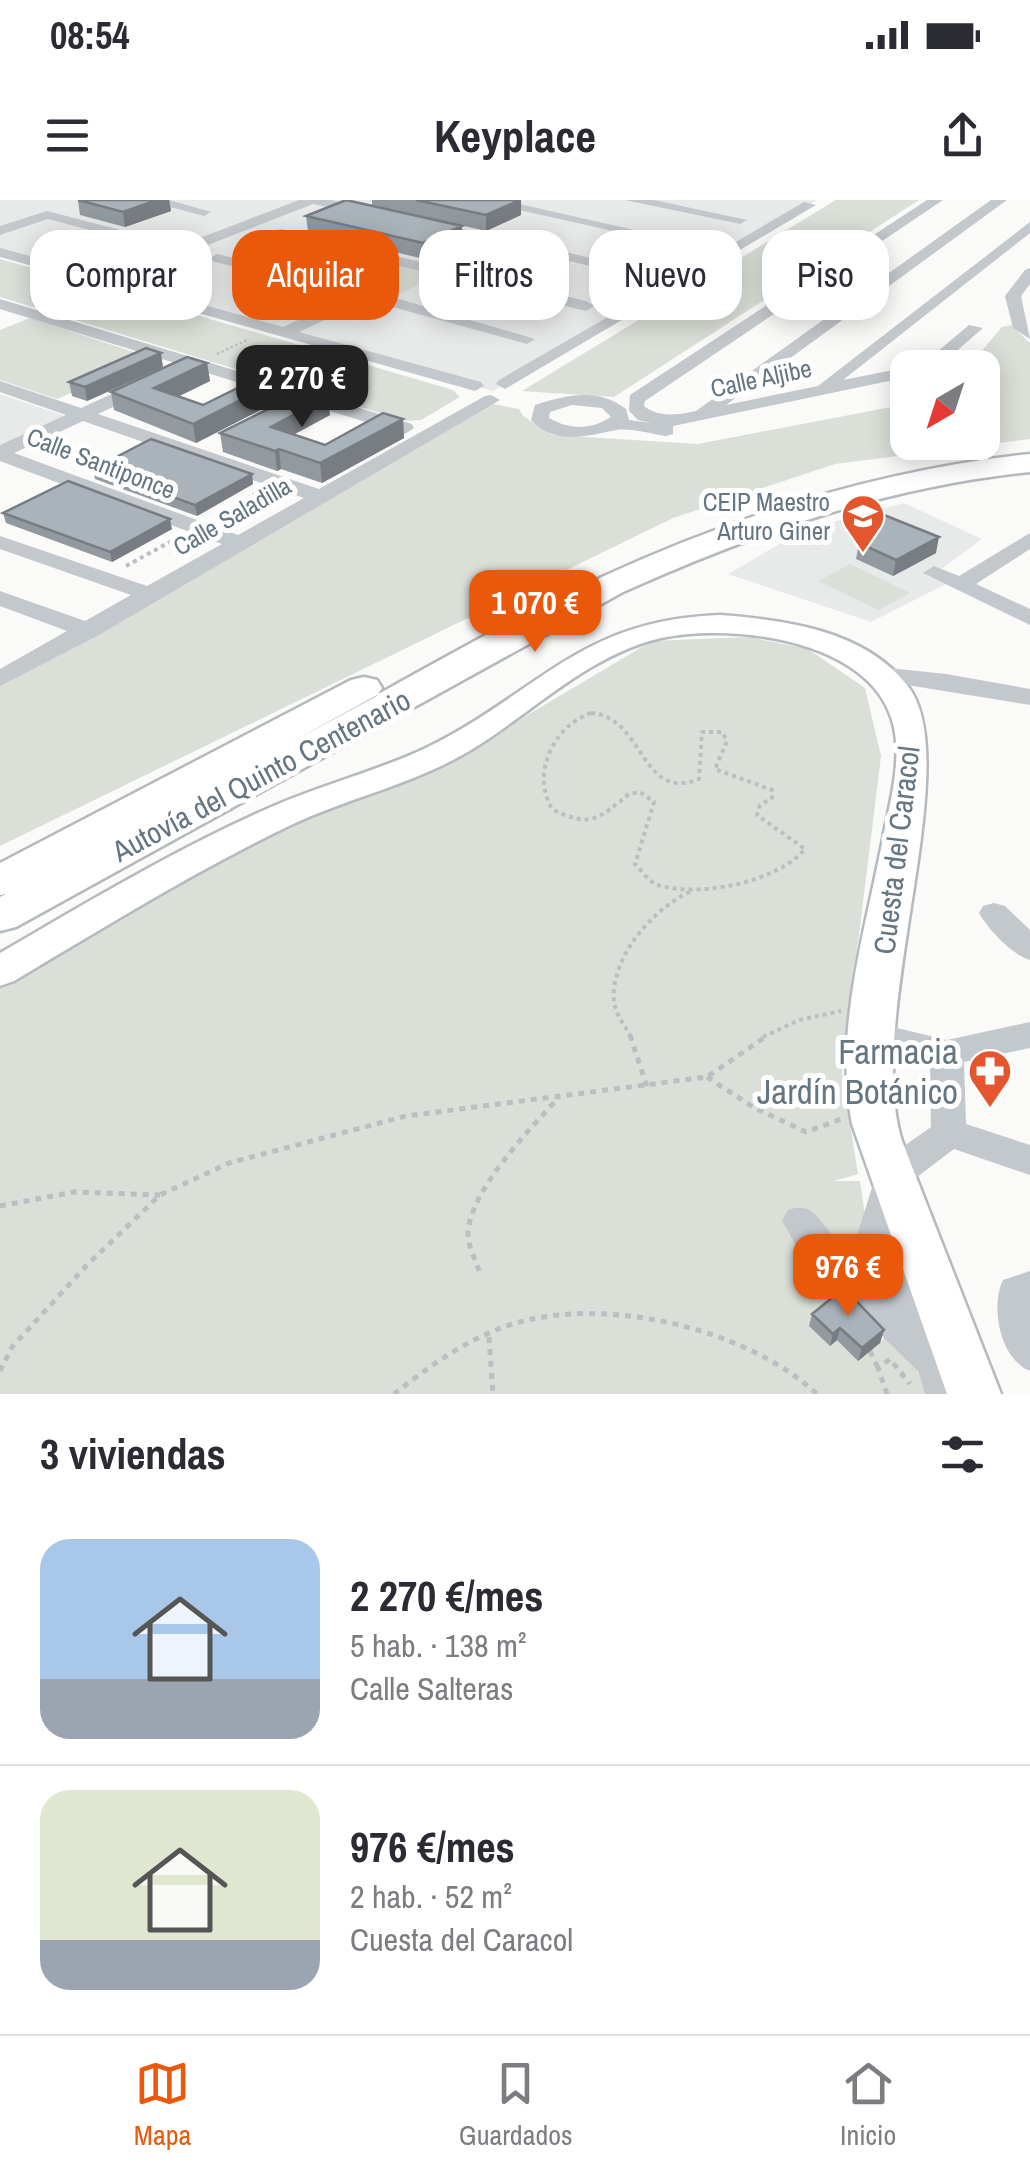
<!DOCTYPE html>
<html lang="es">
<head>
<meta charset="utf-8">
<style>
  :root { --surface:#fff; --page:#f2f2f3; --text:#2b2b33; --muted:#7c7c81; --line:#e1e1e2; --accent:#ea580c }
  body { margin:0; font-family:"Archivo Narrow",sans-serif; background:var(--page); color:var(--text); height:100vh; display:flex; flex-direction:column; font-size:38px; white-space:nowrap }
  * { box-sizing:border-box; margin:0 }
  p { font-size:32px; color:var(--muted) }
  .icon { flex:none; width:55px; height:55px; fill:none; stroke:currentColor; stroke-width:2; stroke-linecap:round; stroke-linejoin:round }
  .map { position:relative; height:1194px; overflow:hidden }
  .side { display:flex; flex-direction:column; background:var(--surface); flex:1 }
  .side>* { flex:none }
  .top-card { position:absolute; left:30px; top:30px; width:970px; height:90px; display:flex; gap:20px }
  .needle { width:65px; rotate:219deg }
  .buttons { position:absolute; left:890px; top:150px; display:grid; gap:20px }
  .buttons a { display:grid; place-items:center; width:110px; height:110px; border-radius:20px; background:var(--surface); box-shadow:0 5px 25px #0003; font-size:50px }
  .price { position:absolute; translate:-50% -85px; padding:0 22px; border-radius:20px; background:var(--accent); color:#fff; font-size:32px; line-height:65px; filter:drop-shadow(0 2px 5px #0008) }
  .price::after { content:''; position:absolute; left:50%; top:60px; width:30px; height:22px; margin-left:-15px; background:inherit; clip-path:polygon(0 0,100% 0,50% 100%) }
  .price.on { background:#222; color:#fff }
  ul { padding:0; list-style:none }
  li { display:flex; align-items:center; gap:30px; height:250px; padding:0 40px }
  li+li { border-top:2px solid var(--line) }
  li span { display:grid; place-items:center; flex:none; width:280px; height:200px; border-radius:30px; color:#555 }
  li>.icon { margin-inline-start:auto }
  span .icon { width:120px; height:120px; fill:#fffc; stroke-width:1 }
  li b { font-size:42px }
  h2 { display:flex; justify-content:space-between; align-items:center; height:120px; padding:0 40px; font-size:42px }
  .tag { padding:0 35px; border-radius:30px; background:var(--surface); box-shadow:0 5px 25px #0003; font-size:35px; line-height:90px }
  .tag.on { background:var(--accent); color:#fff }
  .status { display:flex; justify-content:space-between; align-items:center; height:70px; padding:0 50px; background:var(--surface); direction:ltr }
  .status svg { height:28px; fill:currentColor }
  header { display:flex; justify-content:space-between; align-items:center; height:130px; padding:0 40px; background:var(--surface); font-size:45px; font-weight:800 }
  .menu { display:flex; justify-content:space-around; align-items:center; height:140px; border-top:2px solid var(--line); background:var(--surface); font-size:28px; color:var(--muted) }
  .menu a { display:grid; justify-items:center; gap:5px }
  .menu .on { color:var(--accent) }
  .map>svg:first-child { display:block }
</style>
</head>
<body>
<div class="status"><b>08:54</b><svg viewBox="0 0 49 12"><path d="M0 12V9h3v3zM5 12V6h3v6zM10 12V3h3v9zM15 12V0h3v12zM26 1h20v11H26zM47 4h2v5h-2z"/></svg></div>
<header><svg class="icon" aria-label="menu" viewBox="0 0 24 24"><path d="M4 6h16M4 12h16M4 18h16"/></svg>Keyplace<svg class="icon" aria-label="share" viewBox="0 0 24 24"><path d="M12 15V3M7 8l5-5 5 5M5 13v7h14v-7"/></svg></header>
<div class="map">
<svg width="1030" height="1194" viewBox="0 0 1030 1194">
  <rect width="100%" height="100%" fill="#fafaf8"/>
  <!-- built -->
  <path fill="#e8e9e9" d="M0,0h817l-324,191 -493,-140z
    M0,194l65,22 -65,29z
    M904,303l78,36 -42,31 6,14 -75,38 -143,-48 76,-44z"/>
  <!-- green -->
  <path fill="#dadfd7" d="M836,0h83l-305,197 -92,-6z
    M0,59l60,17 -2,7 21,7 25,-2 349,102 7,7 -39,23 -15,1 -406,-124z
    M403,63l40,10 -53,25 -41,-10z
    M30,118l122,40 -95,41 -57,-19v-50z
    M1011,125l19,18v96l-195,25 -162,54 -673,328v-163l493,-279 26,5 4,7 29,19 146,9 209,-40 1,38h74v-74l-14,-1 34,-40z
    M850,364l60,29 -32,17 -60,-29z
    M749,437l59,12 57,39 16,68 -39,317 16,101 -24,7h26l6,41 -4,25 18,95 5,-5 32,32 8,25h-925v-413l42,-26 235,-124 183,-76 192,-114z"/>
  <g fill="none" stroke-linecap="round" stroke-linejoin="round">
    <!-- major casing -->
    <g stroke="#b5babe" stroke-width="5">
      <path id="major" d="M720,415c65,5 144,15 187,70 61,75 -44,334 -5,456l99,253h-54l-95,-270c-19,-94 15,-199 32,-291 7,-35 19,-78 8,-113 -24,-81 -160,-97 -231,-82 -79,18 -139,86 -208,122 -52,27 -109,40 -162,65 -96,46 -186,102 -277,156l-14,5v-33c88,-51 176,-104 269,-145 51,-23 106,-36 157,-60 114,-56 153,-128 294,-133z"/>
    </g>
    <!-- highway casing -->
    <g stroke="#b4b9bd" stroke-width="5">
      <path id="highway" d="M1030,254v18c-145,15 -275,61 -407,120l-607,335 -16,4v-34l6,-3 -6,1v-32l351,-183 13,-3 13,3 5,8 -5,8 -89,48c104,-56 207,-118 314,-167 137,-63 279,-107 428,-123z"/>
    </g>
    <!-- path-far2 -->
    <path stroke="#bbbfc2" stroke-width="2.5" stroke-dasharray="2.5 2.5" stroke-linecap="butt" d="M30,97l25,-7
      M217,154l32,-15
      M218,315l39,-23"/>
    <!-- path-far1 -->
    <path stroke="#bbbfc2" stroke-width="4" stroke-dasharray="4 4" stroke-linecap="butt" d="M126,366l53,-29
      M591,513c54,4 49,90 108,66l3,-47h20l5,9 -12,28 57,21v8l-12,7 -3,10 48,34c-27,33 -107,49 -147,36 -9,-3 -16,-14 -23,-21l19,-62 -14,-10 -11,2c-30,24 -38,35 -77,15 -21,-35 1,-83 39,-96z
      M631,837c-6,-11 -15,-22 -17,-35 -4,-45 40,-95 78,-111
      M763,837l36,-17 42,-9"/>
    <!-- path -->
    <path stroke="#bbbfc2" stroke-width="5" stroke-dasharray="6 6" stroke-linecap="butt" d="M630,835l17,52
      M707,877l46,30 53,25 38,-14
      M0,1006l74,-14 86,3
      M479,1071c-4,-12 -11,-25 -11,-38 2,-43 63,-105 91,-136
      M489,1137l4,57
      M870,1151l8,17
      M0,1171l12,-24 75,-82 73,-70 69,-32 177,-47 301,-39 61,-42
      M394,1194c39,-31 84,-63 134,-74 91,-21 221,11 289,74
      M887,1194l-9,-26 12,-9 20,25"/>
    <!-- minor -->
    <path fill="#c3c8cc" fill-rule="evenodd" d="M144,0h25l42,12 -7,4z
      M299,0h33l44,12 -7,4 -56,-12 -185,72 -6,6 161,45 67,-31 -138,-35 -2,-3 7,-4 155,37 163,48 -8,5 -160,-44 -68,32 182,50 3,4 -9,5 -366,-103 -21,3 -25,-7 2,-9 -65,-18v-9l78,21 14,-3 27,3zM92,74l17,1 2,1 -16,6 -18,-3z
      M475,0h26l200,45 -7,4z
      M625,0h29l93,20 -7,4z
      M927,0h16l-298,201 -1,5c15,12 34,9 52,5l295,-211h16l-281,205 92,-19 212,-164v11l-187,147 65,-13v10l-235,49v8l-7,2c-15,-2 -35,-8 -50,-6 -30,6 -60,16 -85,-10l4,-15c31,-10 63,-18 91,4l3,11 23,3 -14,-3 -9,-9 1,-16zM572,205l30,3 9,9c-20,13 -41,13 -62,1l1,-6z
      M804,2l12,3 -311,184 -9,-5 3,-4 166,-96 -246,-59 7,-4 250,56z
      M47,11l93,24 2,3 -7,4 -87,-23 -48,16v-9z
      M281,29l305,72 8,5 -8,5 -310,-75v-6z
      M1030,68v16l-9,12 9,43 -17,-11 -8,-32 20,-26z
      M0,99l412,125 2,4 -9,6 -7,-2 -398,-123z
      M969,125l14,3 -46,40h-19z
      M0,181l81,27 57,-26h12v8l-52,24 221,75 166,-93 6,-1 9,5 -403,236 -97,50v-17l67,-38 -67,-25v-15l85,30 46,-26 -131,-46v-13l147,50 75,-42 -222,-83v-16l66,-30 -66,-23zM83,221l221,77 -66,37 -224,-82z
      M1030,333v16l-54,35 54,25v16l-107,-52 11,-7 25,10z
      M879,467l67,7 84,15v16l-160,-26 -3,-5 3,-5z
      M994,703l11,3 25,24v30c-19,-6 -41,-30 -51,-47l4,-7z
      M872,822l75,18 83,-18v26l-66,14 2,62 64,21v30l-76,-26 -45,34 -13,47 18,3 12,48 41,113h-42l-7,-23 -113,-110 -23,-40 6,-11c36,-13 32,35 67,31l25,-78 51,-36 -1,-65 -70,-18 -5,-9 5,-9zM885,1065l7,28 -22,-20z
      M1030,1071v100c-30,-12 -40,-64 -27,-91z"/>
    <!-- major -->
    <use href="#major" fill="#fff" fill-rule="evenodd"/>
    <!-- highway -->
    <use href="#highway" fill="#fff" fill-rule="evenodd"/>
  </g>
  <!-- wall -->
  <path fill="#929a9f" d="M78,0h91l2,11 -46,16 -45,-12z
    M372,0h149v15l-35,16 -114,-26z
    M306,16l156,26 -38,17 -116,-28z
    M207,163l3,18 -31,15 24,9 77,-5 -84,43 -82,-33 -3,-18z
    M163,167l-76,34 -15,-5 -3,-14z
    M330,215l-36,19 31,11 78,-26 1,19 -82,45 -41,-14 -4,2 -54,-19 -3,-19z
    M93,269l159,5 1,10 -56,32 -102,-37z
    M3,313l169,16 -60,33 -106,-39z
    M856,325l80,28 -43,23 -37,-17 3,-16 -6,-3z
    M812,1114l72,16 -4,13 -22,18 -21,-21 -7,6 -21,-20z"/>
  <!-- shaded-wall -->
  <path fill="#777d82" d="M157,0h12l2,11 -46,16 -2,-15z
    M521,0v15l-35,16v-16z
    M462,26v16l-38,17 -1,-16z
    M161,153l2,14 -76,34 -2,-14z
    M207,163l3,18 -53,26 -3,-19z
    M278,181l2,19 -84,43 -3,-19z
    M328,196l2,19 -57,31 -2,-19z
    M403,219l1,19 -82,45 -2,-20z
    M279,249l2,20 -4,2 -2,-20z
    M252,274l1,10 -56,32 -2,-11z
    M170,319l2,10 -60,33 -2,-10z
    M939,337l-3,16 -43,23 3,-16z
    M840,1128l-3,12 -7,6 3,-12z
    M884,1130l-4,13 -22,18 4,-13z"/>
  <!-- building -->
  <path fill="#aab3b9" stroke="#777d82" stroke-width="2.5" d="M78,0h79l-34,12z
    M346,0l116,26 -39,17 -117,-27z
    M416,0h104l-34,15z
    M146,148l15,5 -76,34 -16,-5z
    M187,157l20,6 -53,25 49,17 59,-29 16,5 -85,43 -82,-32z
    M307,190l21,6 -57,31 54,18 58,-32 20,6 -83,44 -41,-14 -4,2 -55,-18z
    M151,239l101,35 -57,31 -102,-36z
    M68,281l102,38 -60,33 -107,-39z
    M879,313l60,24 -43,23 -37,-17 17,-9 -20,-9z
    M844,1088l40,42 -22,18 -22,-20 -7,6 -21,-20z"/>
  <!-- icons -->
  <defs>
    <g id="school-pin" transform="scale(2.25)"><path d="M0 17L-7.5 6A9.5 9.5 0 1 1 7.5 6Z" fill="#e4572e" stroke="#fff"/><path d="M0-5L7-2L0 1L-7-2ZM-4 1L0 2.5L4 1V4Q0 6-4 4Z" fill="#fff"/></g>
    <g id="pharmacy-pin" transform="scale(2.25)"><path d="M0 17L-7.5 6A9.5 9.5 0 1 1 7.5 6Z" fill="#e4572e" stroke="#fff"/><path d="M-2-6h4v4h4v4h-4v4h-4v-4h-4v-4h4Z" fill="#fff"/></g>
  </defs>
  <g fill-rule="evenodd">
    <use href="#school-pin" x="863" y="316"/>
    <use href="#pharmacy-pin" x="990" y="871"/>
  </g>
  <g text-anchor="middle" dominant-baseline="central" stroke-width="10" stroke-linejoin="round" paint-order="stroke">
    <!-- far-street labels -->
    <g font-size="25" fill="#657683" stroke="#fff">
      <text transform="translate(761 178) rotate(-12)">Calle Aljibe</text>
      <text transform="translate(101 263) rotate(21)">Calle Santiponce</text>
      <text transform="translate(232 316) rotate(-30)">Calle Saladilla</text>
    </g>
    <!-- far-poi labels -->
    <g font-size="25" fill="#657683" stroke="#fff" text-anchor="end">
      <text x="830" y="302">CEIP Maestro<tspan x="830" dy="29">Arturo Giner</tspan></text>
    </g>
    <!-- street labels -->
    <g font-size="30" fill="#657683" stroke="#fff">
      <text transform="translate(261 575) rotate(-28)">Autovía del Quinto Centenario</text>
      <text transform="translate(896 650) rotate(-83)">Cuesta del Caracol</text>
    </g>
    <!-- near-poi labels -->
    <g font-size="35" fill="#657683" stroke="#fff" text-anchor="end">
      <text x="958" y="851">Farmacia<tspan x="958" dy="40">Jardín Botánico</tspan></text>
    </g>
  </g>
</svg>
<div class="buttons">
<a><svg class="needle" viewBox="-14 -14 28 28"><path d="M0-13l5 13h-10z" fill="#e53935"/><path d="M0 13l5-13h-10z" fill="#7c7c81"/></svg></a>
</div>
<b class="price on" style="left:302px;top:230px">2 270 €</b>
<b class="price" style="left:535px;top:455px">1 070 €</b>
<b class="price" style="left:848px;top:1119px">976 €</b>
<div class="top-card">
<a class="tag">Comprar</a>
<a class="tag on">Alquilar</a>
<a class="tag">Filtros</a>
<a class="tag">Nuevo</a>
<a class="tag">Piso</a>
</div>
</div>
<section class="side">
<h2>3 viviendas<svg class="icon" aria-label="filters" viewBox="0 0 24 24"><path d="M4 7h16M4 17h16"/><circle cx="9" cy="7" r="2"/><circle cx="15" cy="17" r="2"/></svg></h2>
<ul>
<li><span style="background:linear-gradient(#a9c7e8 70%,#9aa5b1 0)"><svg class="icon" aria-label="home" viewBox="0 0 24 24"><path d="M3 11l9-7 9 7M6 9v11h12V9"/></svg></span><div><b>2 270 €/mes</b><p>5 hab. · 138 m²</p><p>Calle Salteras</p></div></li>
<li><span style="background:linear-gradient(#dfe7d0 75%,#9aa5b1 0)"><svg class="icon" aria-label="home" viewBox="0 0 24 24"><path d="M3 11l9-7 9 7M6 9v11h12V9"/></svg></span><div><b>976 €/mes</b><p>2 hab. · 52 m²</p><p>Cuesta del Caracol</p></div></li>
</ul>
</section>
<nav class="menu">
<a class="on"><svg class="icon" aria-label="map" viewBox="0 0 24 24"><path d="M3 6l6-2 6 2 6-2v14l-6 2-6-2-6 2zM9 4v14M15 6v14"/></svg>Mapa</a>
<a><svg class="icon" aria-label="saved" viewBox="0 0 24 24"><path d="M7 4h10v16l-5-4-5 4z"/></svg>Guardados</a>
<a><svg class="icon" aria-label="home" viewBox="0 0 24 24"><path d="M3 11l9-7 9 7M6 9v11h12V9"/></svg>Inicio</a>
</nav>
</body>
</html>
